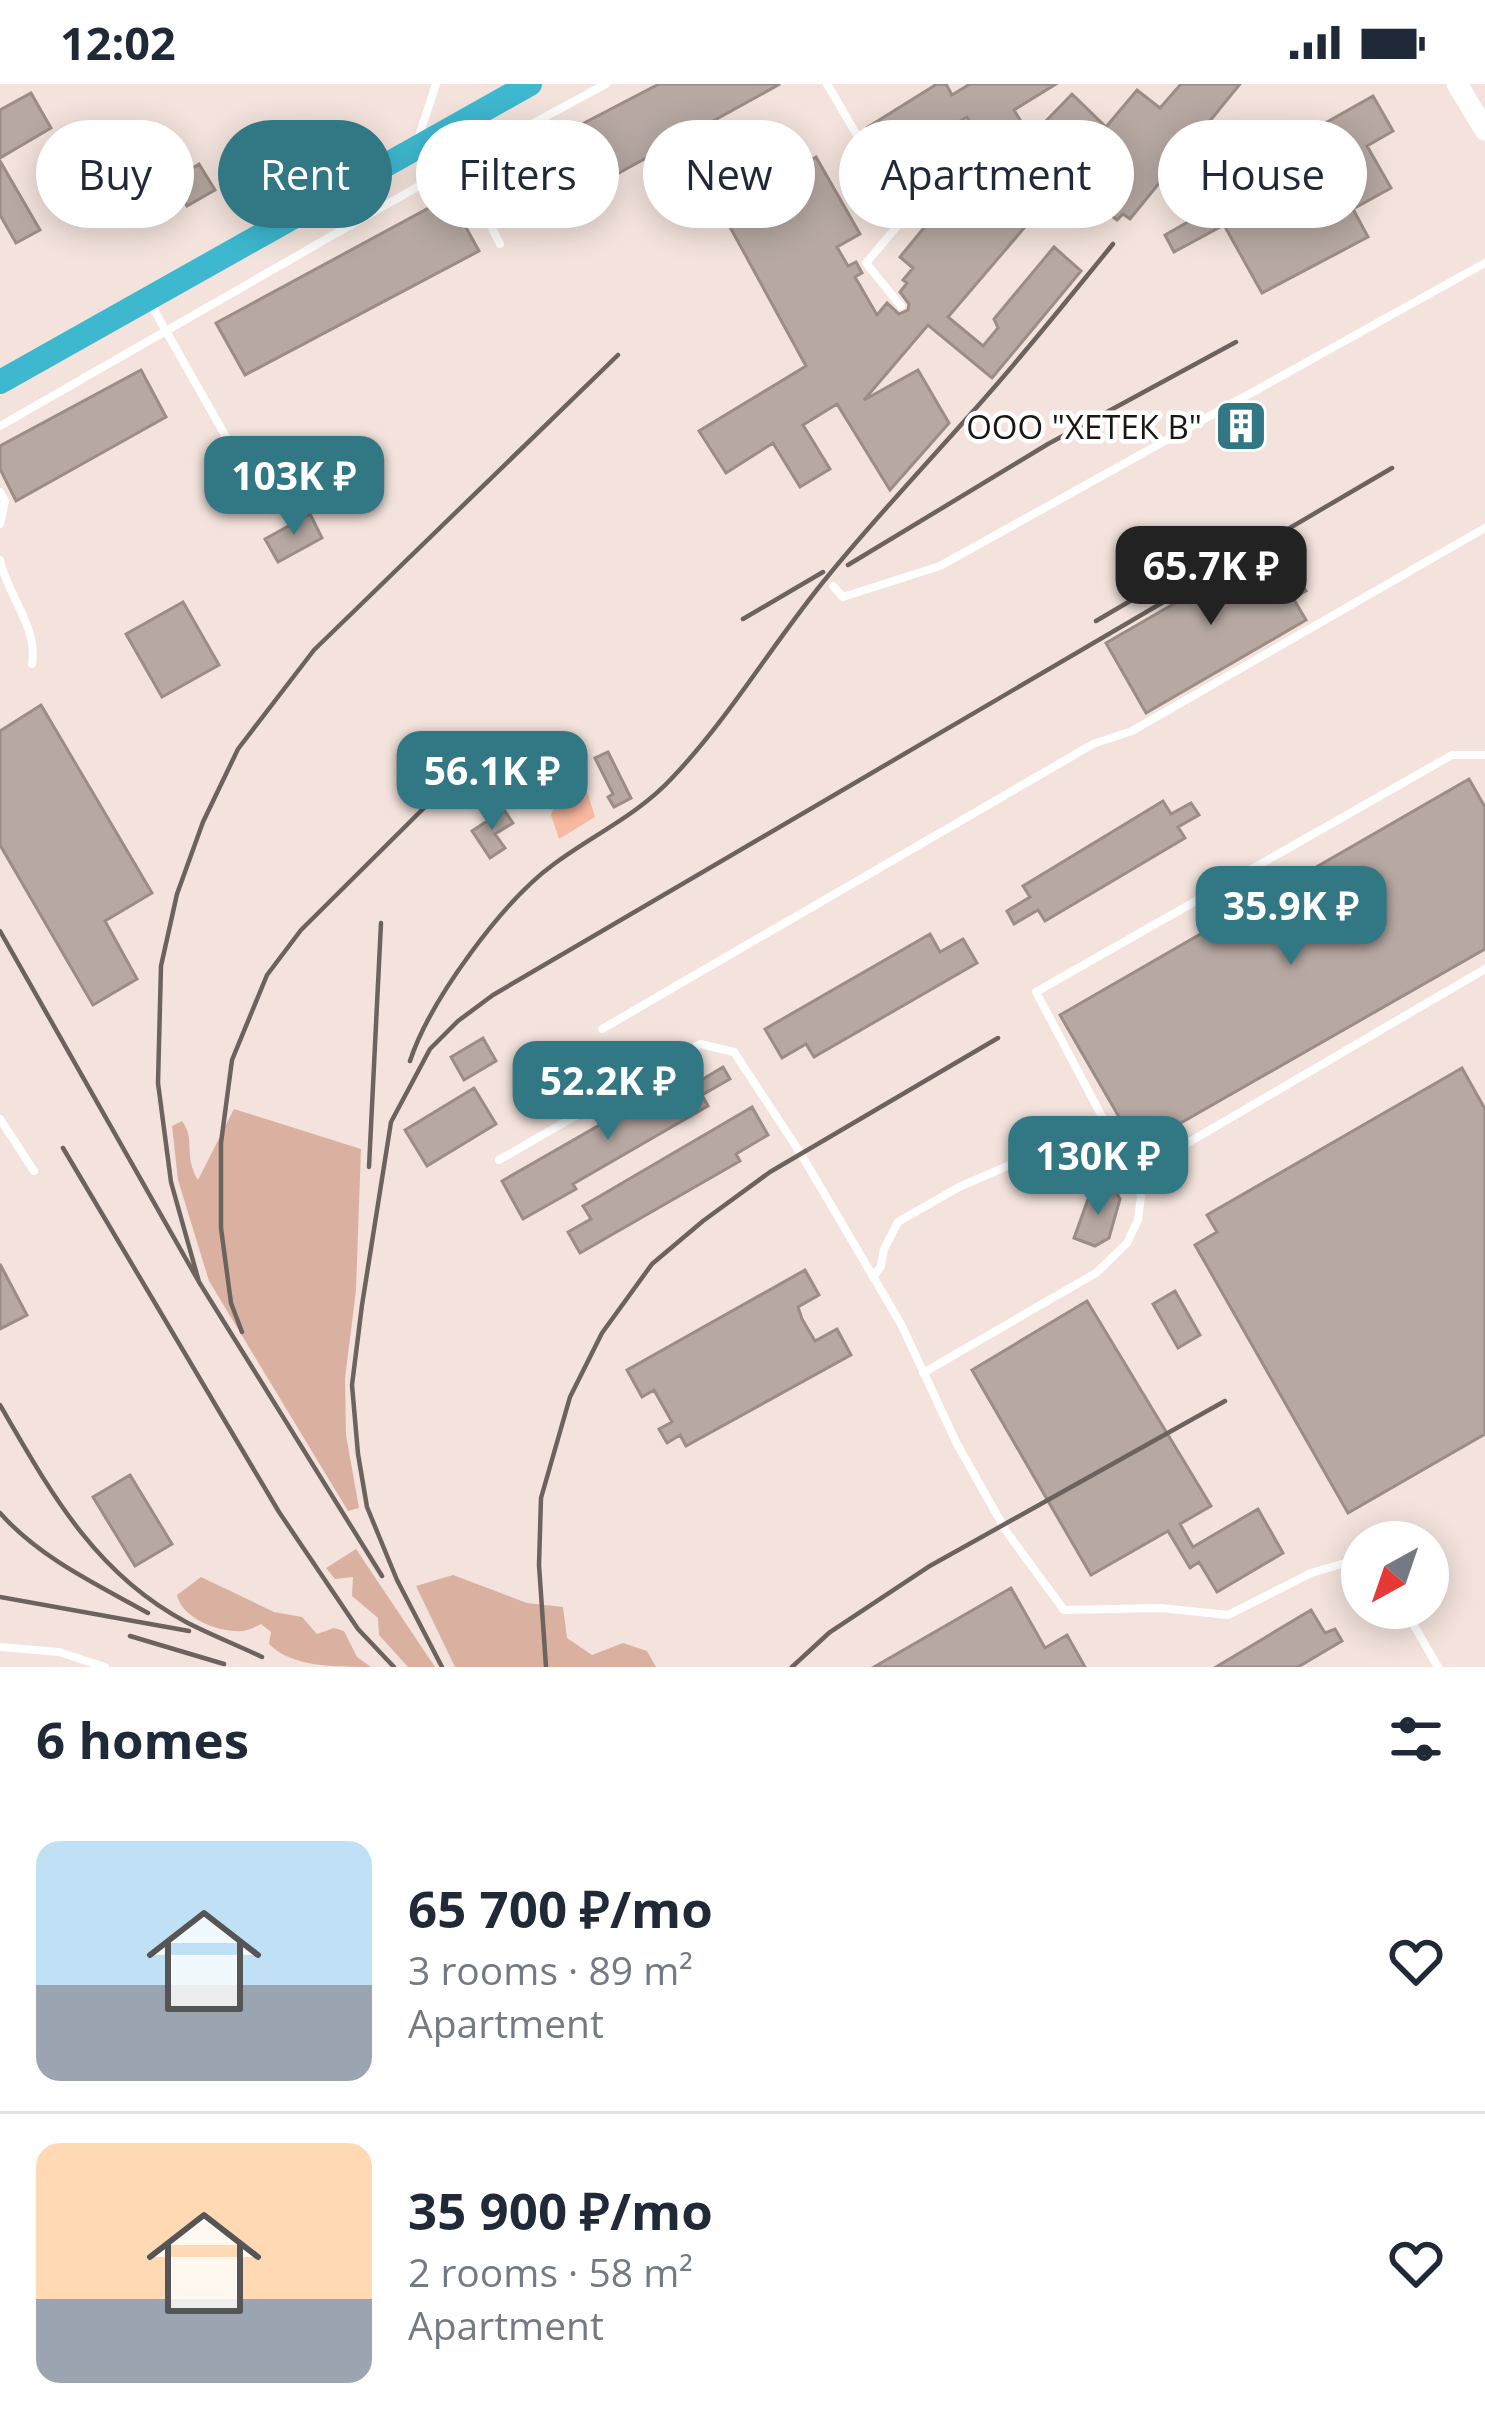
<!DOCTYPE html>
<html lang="en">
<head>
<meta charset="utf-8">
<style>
  :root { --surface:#fff; --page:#f6f6f7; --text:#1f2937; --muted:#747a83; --line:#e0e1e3; --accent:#317784 }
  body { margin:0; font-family:"Open Sans",sans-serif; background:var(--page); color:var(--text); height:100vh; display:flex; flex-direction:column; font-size:45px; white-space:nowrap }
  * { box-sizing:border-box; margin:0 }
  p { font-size:39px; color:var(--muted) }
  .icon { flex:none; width:66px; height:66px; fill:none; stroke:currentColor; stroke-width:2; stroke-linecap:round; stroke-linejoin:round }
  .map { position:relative; height:1583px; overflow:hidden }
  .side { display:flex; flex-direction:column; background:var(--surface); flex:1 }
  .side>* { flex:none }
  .top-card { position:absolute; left:36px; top:36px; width:1413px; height:108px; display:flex; gap:24px }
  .needle { width:78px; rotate:220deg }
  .tools { position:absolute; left:1341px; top:1437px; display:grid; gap:24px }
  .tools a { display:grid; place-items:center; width:108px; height:108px; border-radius:50%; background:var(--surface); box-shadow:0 6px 30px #0003; font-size:60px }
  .price { position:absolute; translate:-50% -102px; padding:0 27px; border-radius:24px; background:var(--accent); color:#fff; font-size:39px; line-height:78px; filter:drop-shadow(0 3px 6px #0008) }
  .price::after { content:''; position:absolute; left:50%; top:72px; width:36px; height:27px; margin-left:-18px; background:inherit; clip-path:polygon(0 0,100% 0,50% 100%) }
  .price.active { background:#222; color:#fff }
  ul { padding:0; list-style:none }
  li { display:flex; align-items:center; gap:36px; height:300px; padding:0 36px }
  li+li { border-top:3px solid var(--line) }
  li span { display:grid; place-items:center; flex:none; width:336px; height:240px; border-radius:24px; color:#555 }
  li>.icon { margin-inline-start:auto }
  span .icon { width:144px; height:144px; fill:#fffc; stroke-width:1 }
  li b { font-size:51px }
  h2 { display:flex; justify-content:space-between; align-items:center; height:144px; padding:0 36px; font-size:51px }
  .chip { padding:0 42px; border-radius:54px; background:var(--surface); box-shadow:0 6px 30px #0003; font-size:42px; line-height:108px }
  .chip.active { background:var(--accent); color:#fff }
  .status { display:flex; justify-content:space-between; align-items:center; height:84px; padding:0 60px; background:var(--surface); direction:ltr }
  .status svg { height:33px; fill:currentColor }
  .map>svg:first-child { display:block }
</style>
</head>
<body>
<div class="status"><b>12:02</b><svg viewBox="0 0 49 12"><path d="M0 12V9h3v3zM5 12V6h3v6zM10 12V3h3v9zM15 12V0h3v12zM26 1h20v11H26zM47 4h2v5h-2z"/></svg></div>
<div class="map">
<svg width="1485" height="1583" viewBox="0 0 1485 1583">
  <rect width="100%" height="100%" fill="#f3e3dc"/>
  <!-- green -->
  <path fill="#dab1a1" d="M234,1025l127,40 -5,141 -11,89 1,56 13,73 -11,3 -139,-230 -31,-101 -6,-54 10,-5c14,19 1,34 16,59z
    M356,1465l79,118h-27l-29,-32 -1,-17 -26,-22 1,-19 -18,2 -9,-11z
    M453,1491l74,28 36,4 4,31 25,17 31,-12 24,8 9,16h-201l-39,-81z
    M201,1493l73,35 28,5 15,17 17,-6 10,3 13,26 14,10c-35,0 -80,0 -102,-23l2,-12 -10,-8c-6,3 -11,6 -18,7 -23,2 -61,-12 -66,-36z"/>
  <!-- water -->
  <path fill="#f7b9a0" d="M583,694l12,39 -36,22 -8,-24 12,-33z"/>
  <!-- building -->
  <path fill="#b7a8a2" stroke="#9b8c86" stroke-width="3" d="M659,0h121l-257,142 -31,-55z
    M937,0h9l6,11 18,-11h86l-42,26 6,10 -25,16 -7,-11 -12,8 -9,-16 -77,47 -22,-37z
    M1181,0h59l-110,135 -7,-5 -6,6 -51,-41 -8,9 -40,-38 54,-56 34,33 31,-37 23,18z
    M31,9l20,35 -51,30v-48z
    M1373,12l20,35 -26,15 24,42 -38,21 15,28 -106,56 -38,-68 -50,27 -9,-17 49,-28 -9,-16z
    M816,73l44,77 -23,13 11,19 8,-4 6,11 -7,4 22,38 10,-12 12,11 9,-4 1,-6 -9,-12 7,-9 -4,-3 10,-12 -13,-11 77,-94 59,51 -88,103 35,29 15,-18 -4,-9 60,-72 27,24 -89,107 -64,-53 -64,75 54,-30 31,53 -59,67 -53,-86 -34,21 27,44 -30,18 -27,-44 -47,30 -27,-42 107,-65 -76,-139 56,-33 -9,-15z
    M0,77l40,69 -24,13 -16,-28z
    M199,80l16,26 -28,16 -15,-25z
    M449,113l30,54 -234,124 -29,-52z
    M141,286l25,47 -150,84 -16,-32v-23z
    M310,430l12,24 -44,24 -13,-23z
    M1284,456l12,21 4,19 6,11 -13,7 13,22 -160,93 -40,-70z
    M183,518l36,63 -57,32 -36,-63z
    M41,621l111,188 -47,28 32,58 -44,26 -93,-160v-114z
    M608,668l23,46 -17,9 -6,-10 5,-3 -18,-36z
    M1469,695l16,28v142l-348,199 -77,-133z
    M1163,717l8,13 20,-11 8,12 -21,12 7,11 -140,83 -7,-11 -24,14 -7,-13 23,-14 -7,-11z
    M504,726l9,13 -18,11 10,14 -15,10 -18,-27z
    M930,850l10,18 23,-13 14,24 -163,94 -8,-13 -24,14 -17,-29z
    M483,954l13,23 -32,19 -13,-23z
    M723,983l7,12 -28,16 6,11 -135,78 3,5 -53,30 -21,-38 190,-109 6,10z
    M1462,984l23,41v325l-137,79 -153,-268 22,-13 -10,-17z
    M474,1004l22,36 -69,42 -22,-36z
    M752,1023l16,28 -32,19 4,7 -160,92 -12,-21 23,-13 -8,-13z
    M1114,1104l6,11 -11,39 -14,8 -21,-8 17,-47 10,4z
    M0,1180l27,51 -27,14z
    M805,1186l14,25 -21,12 4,12 13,22 22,-12 14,26 -165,91 -6,-11 -13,8 -8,-14 13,-7 -18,-32 -12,7 -15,-27z
    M1175,1207l25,44 -22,13 -25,-44z
    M1087,1217l124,205 -31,18 13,23 65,-38 25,44 -66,39 -18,-30 -9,6 -22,-37 -77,44 -119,-205z
    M130,1391l42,69 -37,22 -42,-69z
    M1011,1504l34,60 22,-13 18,32h-211z
    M1311,1526l14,23 10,-4 7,12 -44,26h-82z"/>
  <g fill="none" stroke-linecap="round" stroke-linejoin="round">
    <!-- lane -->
    <path stroke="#fff" stroke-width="8" d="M827,0l78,133 -39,46 35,43
      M446,54l54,106
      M418,55l18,-55
      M883,94l72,-44
      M149,217l94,166
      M0,342l459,-263 147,-79
      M0,408l5,9 -5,23
      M0,476c8,37 38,66 32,104
      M833,502l10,11 97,-31 545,-303
      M602,945l491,-285 39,-13 353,-203
      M0,1035l34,52
      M499,1076l201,-116 34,8 67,102 100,170 56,120 49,87 58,79 97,-2 67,7 83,-42 34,-10 17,3
      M874,1192l7,-10 3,-17 14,-27 61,-35 83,-36 10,17c28,1 54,6 81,7l-97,-183 416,-237h33
      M923,1289l173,-100 31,-30 11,-23 3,-24 -8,-21 352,-206
      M1404,1524l34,59
      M0,1563l59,5 46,15"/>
    <!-- secondary -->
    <path stroke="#fff" stroke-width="21" d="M1457,0l28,46"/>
    <!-- highway -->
    <path stroke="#3db8cf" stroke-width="24" d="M0,298l530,-298"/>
    <!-- rail -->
    <path stroke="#6c635f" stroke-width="4.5" d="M848,481l200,-121 188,-102
      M743,535l80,-47
      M1096,537l140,-82
      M0,847l199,351 183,294
      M410,977c20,-61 93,-160 144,-197 39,-29 85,-50 118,-86 59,-62 102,-137 156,-202 52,-64 109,-123 163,-185 42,-48 82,-98 122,-147
      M63,1064l216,364 79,117 36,38
      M369,1083l12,-244
      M199,1198l-28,-100 -13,-99 3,-117 16,-72 26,-72 35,-73 76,-99 304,-295
      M242,1248l-11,-29 -10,-75v-85l11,-83 35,-85 34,-45 134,-133
      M0,1321c50,86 94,168 186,217 25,13 51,23 76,35
      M0,1429c40,45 96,71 148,100
      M0,1513l189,34
      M130,1552l94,28
      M442,1583l-45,-87 -30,-73 -9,-53 -6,-69 10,-80 29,-183 39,-73 28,-28 35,-26 899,-527
      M546,1583l-7,-102 2,-67 29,-101 32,-64 50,-69 51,-43 67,-49 228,-134
      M792,1583l38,-35 98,-65 297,-166"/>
  </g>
  <!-- icons -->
  <defs>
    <g id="building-square" transform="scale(2.7)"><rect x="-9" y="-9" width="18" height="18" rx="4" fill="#317784" stroke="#fff"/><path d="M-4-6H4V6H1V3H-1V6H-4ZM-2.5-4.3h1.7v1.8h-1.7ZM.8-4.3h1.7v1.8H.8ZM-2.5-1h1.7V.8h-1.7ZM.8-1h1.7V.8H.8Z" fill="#fff"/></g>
  </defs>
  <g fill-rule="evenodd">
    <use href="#building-square" x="1241" y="342"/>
  </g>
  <g text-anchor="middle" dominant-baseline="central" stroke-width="9" stroke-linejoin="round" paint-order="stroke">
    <!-- poi labels -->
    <g font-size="33" fill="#1b1614" stroke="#fff" text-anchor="end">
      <text x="1202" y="342">ООО "ХЕТЕК В"</text>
    </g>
  </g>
</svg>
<div class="tools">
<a><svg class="needle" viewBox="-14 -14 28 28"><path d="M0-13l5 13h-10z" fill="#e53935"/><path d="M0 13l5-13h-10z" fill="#747a83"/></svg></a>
</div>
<b class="price" style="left:294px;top:454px">103K ₽</b>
<b class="price active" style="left:1211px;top:544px">65.7K ₽</b>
<b class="price" style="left:492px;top:749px">56.1K ₽</b>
<b class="price" style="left:1291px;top:884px">35.9K ₽</b>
<b class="price" style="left:608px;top:1059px">52.2K ₽</b>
<b class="price" style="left:1098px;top:1134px">130K ₽</b>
<div class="top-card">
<a class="chip">Buy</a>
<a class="chip active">Rent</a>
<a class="chip">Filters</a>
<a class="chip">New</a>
<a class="chip">Apartment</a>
<a class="chip">House</a>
</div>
</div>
<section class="side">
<h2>6 homes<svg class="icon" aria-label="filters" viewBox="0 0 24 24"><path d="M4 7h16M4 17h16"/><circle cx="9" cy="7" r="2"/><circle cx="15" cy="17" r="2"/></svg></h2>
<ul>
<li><span style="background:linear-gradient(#bfe0f5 60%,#9aa5b1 0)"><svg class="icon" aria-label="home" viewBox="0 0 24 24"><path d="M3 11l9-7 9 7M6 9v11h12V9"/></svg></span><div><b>65 700 ₽/mo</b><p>3 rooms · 89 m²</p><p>Apartment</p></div><svg class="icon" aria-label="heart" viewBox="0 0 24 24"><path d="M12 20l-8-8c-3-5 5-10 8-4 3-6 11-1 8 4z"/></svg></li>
<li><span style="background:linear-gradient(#ffd9b3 65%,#9aa5b1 0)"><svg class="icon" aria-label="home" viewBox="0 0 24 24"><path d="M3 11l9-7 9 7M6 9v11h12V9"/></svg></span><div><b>35 900 ₽/mo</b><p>2 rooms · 58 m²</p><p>Apartment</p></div><svg class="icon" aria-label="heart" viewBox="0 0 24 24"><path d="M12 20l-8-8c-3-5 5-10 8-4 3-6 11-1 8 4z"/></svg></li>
</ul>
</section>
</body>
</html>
